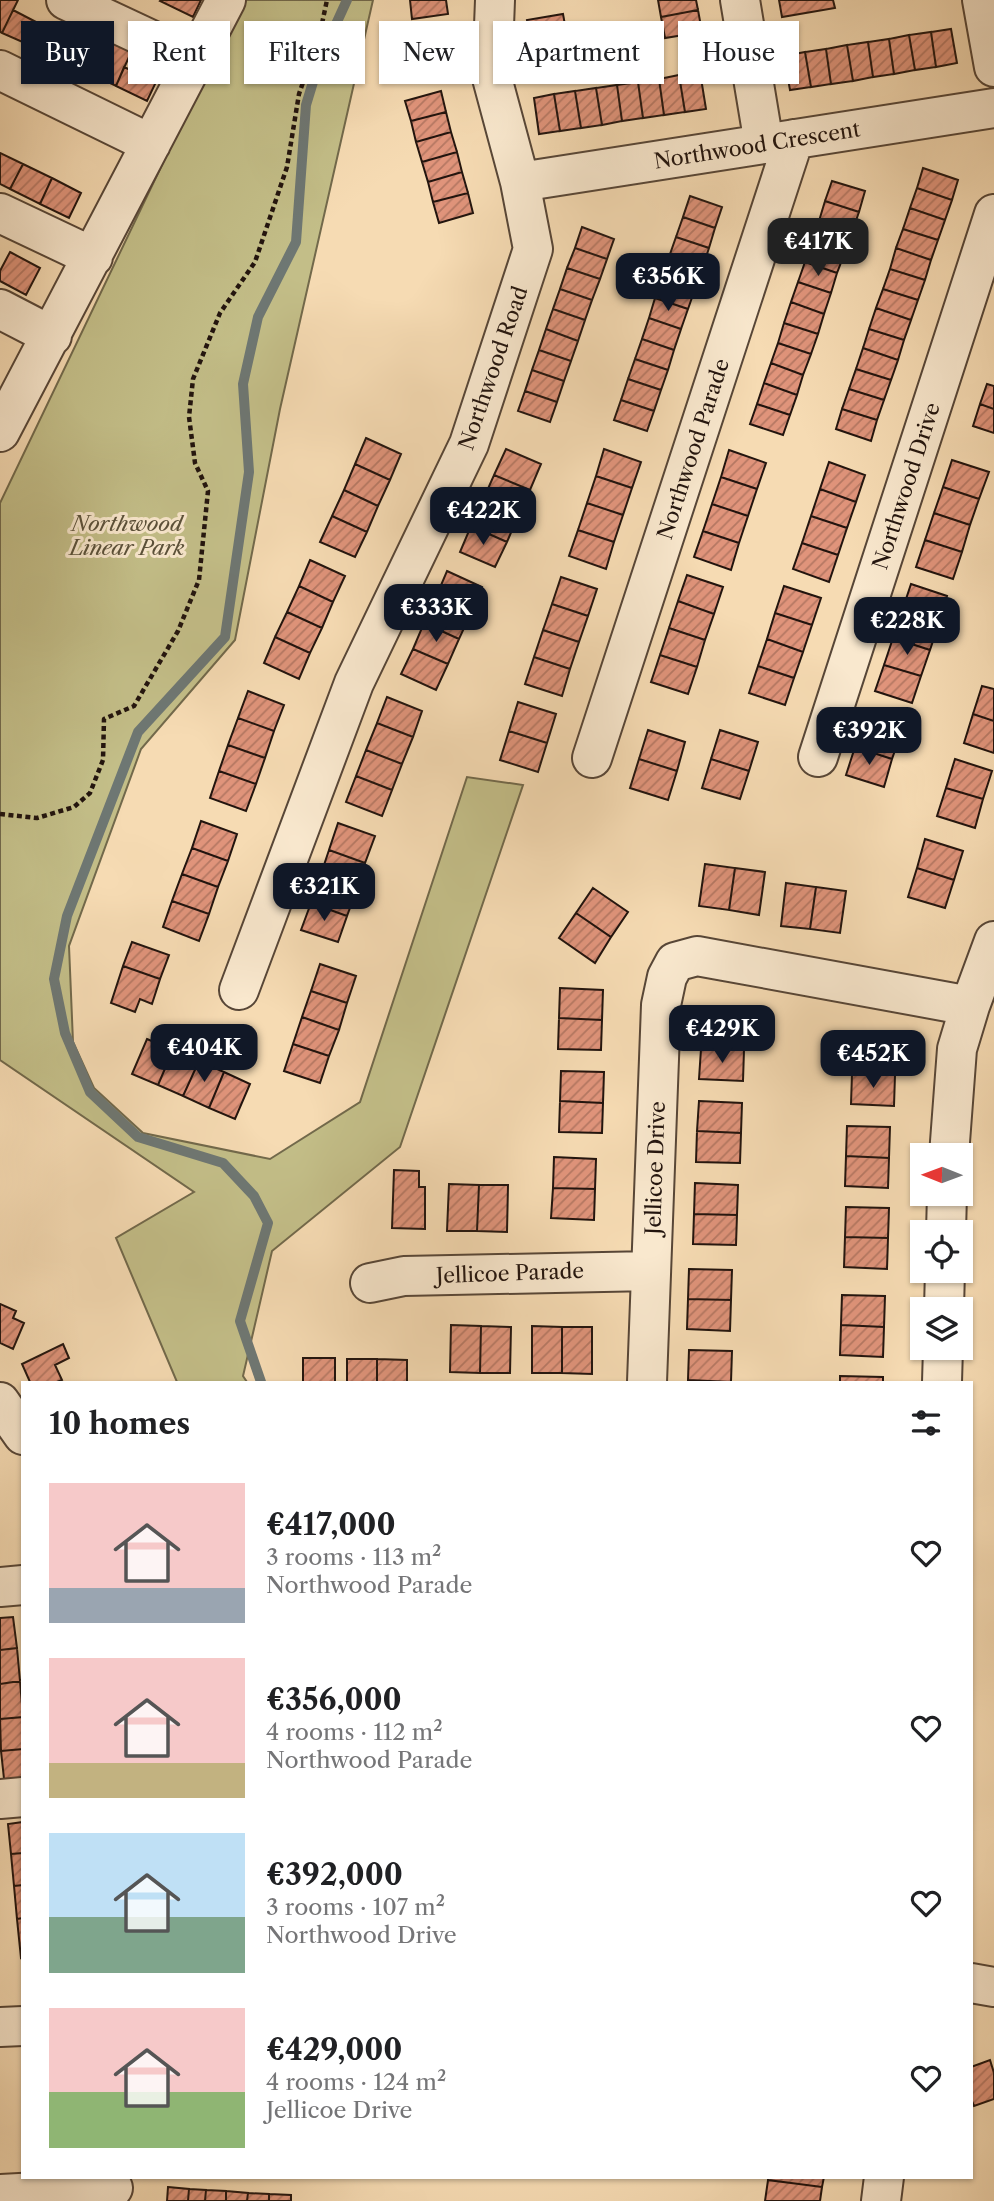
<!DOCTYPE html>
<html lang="en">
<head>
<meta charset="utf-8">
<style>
  :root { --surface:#fff; --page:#f6f6f6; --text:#202124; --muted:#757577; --accent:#111827 }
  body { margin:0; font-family:"Libre Caslon Text",serif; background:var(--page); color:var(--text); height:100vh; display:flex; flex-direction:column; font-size:26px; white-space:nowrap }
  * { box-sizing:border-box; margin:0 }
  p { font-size:23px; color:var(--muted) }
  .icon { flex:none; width:38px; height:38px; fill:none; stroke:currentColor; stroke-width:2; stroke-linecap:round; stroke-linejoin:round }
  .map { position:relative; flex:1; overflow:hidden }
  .side { position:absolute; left:21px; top:1381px; width:952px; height:798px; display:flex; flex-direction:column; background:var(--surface); border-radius:0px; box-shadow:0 2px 5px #0004 }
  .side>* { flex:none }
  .guide { position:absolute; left:21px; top:21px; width:952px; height:63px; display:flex; gap:14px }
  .needle { width:46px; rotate:271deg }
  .fabs { position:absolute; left:910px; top:1143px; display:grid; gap:14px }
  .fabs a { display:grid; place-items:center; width:63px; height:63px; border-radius:0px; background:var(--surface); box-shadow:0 2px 5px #0004; font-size:35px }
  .price { position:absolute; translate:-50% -60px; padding:0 16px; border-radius:14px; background:var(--accent); color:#fff; font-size:23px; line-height:46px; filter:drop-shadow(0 2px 4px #0008) }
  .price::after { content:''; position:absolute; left:50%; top:42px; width:21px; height:16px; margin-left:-10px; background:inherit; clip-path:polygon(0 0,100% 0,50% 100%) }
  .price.selected { background:#222; color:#fff }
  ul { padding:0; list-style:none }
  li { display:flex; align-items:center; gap:21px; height:175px; padding:0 28px }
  li span { display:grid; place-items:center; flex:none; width:196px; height:140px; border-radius:0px; color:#555 }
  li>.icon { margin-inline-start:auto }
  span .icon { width:84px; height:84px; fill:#fffc; stroke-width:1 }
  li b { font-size:30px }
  h2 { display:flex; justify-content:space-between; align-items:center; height:84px; padding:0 28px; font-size:30px }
  .pill { padding:0 24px; border-radius:0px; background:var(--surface); box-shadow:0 2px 5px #0004; font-size:24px; line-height:63px }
  .pill.selected { background:var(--accent); color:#fff }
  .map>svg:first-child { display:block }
</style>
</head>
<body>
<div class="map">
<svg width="994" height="2201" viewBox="0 0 994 2201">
  <defs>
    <pattern id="building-hatch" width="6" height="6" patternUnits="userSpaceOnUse" patternTransform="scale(1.75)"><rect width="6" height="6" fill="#e0947b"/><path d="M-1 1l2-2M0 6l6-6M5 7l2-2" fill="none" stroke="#b57863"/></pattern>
  </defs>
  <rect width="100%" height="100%" fill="#f6dbb3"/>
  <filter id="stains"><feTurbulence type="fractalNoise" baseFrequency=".00286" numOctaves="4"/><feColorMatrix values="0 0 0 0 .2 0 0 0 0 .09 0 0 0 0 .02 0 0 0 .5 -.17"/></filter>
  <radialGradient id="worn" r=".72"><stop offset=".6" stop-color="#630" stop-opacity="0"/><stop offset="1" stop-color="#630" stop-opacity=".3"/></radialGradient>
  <!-- green -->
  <path fill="#c3be88" stroke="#72694b" stroke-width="2" d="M241,0h132l-93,409 -45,231 -94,109 -72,197 4,96 21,46 49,45 127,26 90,-57 107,-325 56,8 -123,362 -128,104 -29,125 4,6h-70l-61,-144 78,-46 -194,-132v-557z"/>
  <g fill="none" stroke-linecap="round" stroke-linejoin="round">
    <!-- stream -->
    <path stroke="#6e7773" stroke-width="10" d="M261,1382l-21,-61 28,-98 -14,-27 -31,-33 -85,-26 -48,-45 -25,-59 -11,-54 13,-63 71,-184 87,-95 24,-165 -6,-88 15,-67 38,-75 10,-137 14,-46 27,-59"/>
  </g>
  <!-- building -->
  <path fill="url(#building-hatch)" stroke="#22140e" stroke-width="2" d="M0,0h18l-16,33 -2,-1z
    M161,0h40l-8,17 -33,-16z
    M410,0h36l2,14 -36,5z
    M658,0h38l2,10 -37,7z
    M779,0h54l2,8 -53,9z
    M13,10l25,13 -11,21 -25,-11z
    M698,10l4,22 -37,6 -4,-21z
    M563,14l4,22 -36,6 -4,-22z
    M38,23l29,14 -10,21 -30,-14z
    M436,26l3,22 -36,5 -3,-22z
    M951,29l6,34 -21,4 -5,-35z
    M931,32l5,35 -21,3 -6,-35z
    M909,35l6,35 -21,4 -5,-35z
    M567,36l3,22 -36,5 -3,-21z
    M67,37l30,14 -10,21 -30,-14z
    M110,38l23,10 -17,38 -29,-14 10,-21 6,3z
    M889,39l5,35 -21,3 -5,-35z
    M868,42l5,35 -20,4 -6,-36z
    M847,45l6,36 -22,3 -5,-35z
    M439,48l2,23 -35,4 -3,-22z
    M826,49l5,35 -20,3 -6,-35z
    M805,52l6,35 -21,3 -6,-34z
    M124,67l32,15 -9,19 -31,-15z
    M700,72l6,37 -21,3 -6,-37z
    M679,75l6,37 -21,3 -5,-36z
    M659,79l5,36 -21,3 -5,-36z
    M638,82l5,36 -21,3 -5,-36z
    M617,85l5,36 -20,4 -6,-37z
    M596,88l6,37 -21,3 -6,-37z
    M441,91l5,21 -35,9 -6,-20z
    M575,91l6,37 -21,3 -6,-37z
    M554,94l6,37 -21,3 -5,-36z
    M446,112l5,20 -35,10 -5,-21z
    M451,132l6,20 -35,10 -6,-20z
    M457,152l5,20 -34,10 -6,-20z
    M0,153l23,11 -13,25 -10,-5z
    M23,164l29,14 -12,26 -30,-15z
    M923,168l35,12 -6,20 -35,-12z
    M462,172l6,21 -35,9 -5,-20z
    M52,178l29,15 -12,25 -29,-14z
    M832,181l33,10 -6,21 -34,-11z
    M917,188l35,12 -7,20 -35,-12z
    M468,193l5,20 -34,10 -6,-21z
    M690,196l32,11 -7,21 -32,-11z
    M825,201l34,11 -7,20 -33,-11z
    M910,208l35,12 -7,20 -35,-11z
    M683,217l32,11 -6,20 -33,-11z
    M819,221l33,11 -7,20 -33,-11z
    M582,227l32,12 -7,20 -32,-11z
    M903,229l35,11 -7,20 -35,-12z
    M676,237l33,11 -7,21 -33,-12z
    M812,241l33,11 -8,21 -32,-11z
    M575,248l32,11 -7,20 -33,-11z
    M896,248l35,12 -6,20 -35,-11z
    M10,252l30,16 -14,27 -26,-14v-10z
    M669,257l33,12 -7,20 -33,-11z
    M805,262l32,11 -6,20 -33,-11z
    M567,268l33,11 -8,21 -32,-11z
    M890,269l35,11 -7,20 -35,-11z
    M662,278l33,11 -7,20 -33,-11z
    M798,282l33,11 -7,21 -33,-12z
    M560,289l32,11 -7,20 -32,-11z
    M883,289l35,11 -7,20 -35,-12z
    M655,298l33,11 -7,20 -32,-11z
    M791,302l33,12 -6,20 -34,-11z
    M876,308l35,12 -7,20 -35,-11z
    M553,309l32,11 -7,21 -32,-12z
    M649,318l32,11 -7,21 -32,-11z
    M784,323l34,11 -7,20 -33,-11z
    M546,329l32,12 -7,20 -32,-11z
    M869,329l35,11 -6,20 -35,-12z
    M642,339l32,11 -6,20 -33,-11z
    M778,343l33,11 -8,21 -32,-12z
    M863,348l35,12 -7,20 -35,-11z
    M539,350l32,11 -7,20 -32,-11z
    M635,359l33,11 -7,20 -33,-11z
    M771,363l32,12 -6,20 -33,-12z
    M856,369l35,11 -7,20 -35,-11z
    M532,370l32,11 -7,21 -32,-11z
    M628,379l33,11 -7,21 -33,-11z
    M764,383l33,12 -7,20 -33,-11z
    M987,384l7,2v23l-14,-5z
    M849,389l35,11 -7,20 -35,-11z
    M525,391l32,11 -7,20 -32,-11z
    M621,400l33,11 -7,20 -33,-11z
    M757,404l33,11 -7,20 -33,-11z
    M980,404l14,5v24l-21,-7z
    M842,409l35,11 -6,21 -35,-12z
    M366,438l35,16 -11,26 -35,-16z
    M506,449l35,15 -11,26 -36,-15z
    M604,449l37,13 -9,26 -36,-12z
    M729,450l37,13 -9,26 -36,-12z
    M952,460l37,12 -10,27 -36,-12z
    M829,462l36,13 -9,27 -36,-13z
    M355,464l35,16 -12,26 -34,-16z
    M494,475l36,15 -12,26 -35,-16z
    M596,476l36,12 -9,27 -36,-12z
    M721,477l36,12 -9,27 -36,-12z
    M943,487l36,12 -9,26 -36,-12z
    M820,489l36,13 -9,26 -36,-12z
    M344,490l34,16 -11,26 -35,-16z
    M483,500l35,16 -11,26 -36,-16z
    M587,503l36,12 -9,27 -36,-12z
    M712,504l36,12 -9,27 -36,-12z
    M934,513l36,12 -8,27 -37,-12z
    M332,516l35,16 -12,25 -35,-15z
    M811,516l36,12 -9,27 -36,-12z
    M471,526l36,16 -12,25 -35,-15z
    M578,530l36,12 -8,27 -37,-13z
    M703,531l36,12 -8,27 -37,-13z
    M925,540l37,12 -9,27 -37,-12z
    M802,543l36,12 -9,27 -36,-13z
    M310,560l35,16 -12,26 -34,-16z
    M447,571l35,16 -11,26 -35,-16z
    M687,575l36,12 -9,27 -36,-13z
    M561,577l36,12 -9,27 -36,-12z
    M911,584l36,12 -8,27 -37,-12z
    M299,586l34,16 -11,26 -35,-16z
    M784,586l37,12 -9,27 -37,-12z
    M436,597l35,16 -12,26 -35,-16z
    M678,601l36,13 -9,26 -36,-12z
    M552,604l36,12 -9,26 -36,-12z
    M902,611l37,12 -9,27 -37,-12z
    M287,612l35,16 -12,25 -35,-16z
    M775,613l37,12 -9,27 -36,-13z
    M424,623l35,16 -11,25 -35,-15z
    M669,628l36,12 -8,27 -37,-12z
    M543,630l36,12 -9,27 -36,-12z
    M275,637l35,16 -11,26 -35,-16z
    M893,638l37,12 -9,26 -37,-11z
    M767,639l36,13 -9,26 -36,-12z
    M413,649l35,15 -12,26 -35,-16z
    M660,655l37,12 -9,27 -37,-12z
    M534,657l36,12 -8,27 -37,-12z
    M884,665l37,11 -9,27 -37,-12z
    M758,666l36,12 -9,27 -36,-12z
    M982,686l12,3v32l-21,-7z
    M248,691l36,14 -10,26 -36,-13z
    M387,697l35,14 -9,26 -36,-14z
    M518,702l38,12 -9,29 -38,-12z
    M973,714l21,7v32l-30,-10z
    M238,718l36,13 -9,27 -37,-13z
    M864,718l38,12 -10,29 -37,-12z
    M377,723l36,14 -11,27 -36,-14z
    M648,730l37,12 -8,29 -38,-12z
    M720,730l38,12 -9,29 -38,-12z
    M509,731l38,12 -9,29 -38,-12z
    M228,745l37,13 -9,26 -37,-13z
    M855,747l37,12 -8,28 -38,-12z
    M366,750l36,14 -10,26 -36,-14z
    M639,759l38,12 -9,29 -38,-12z
    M711,759l38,12 -9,28 -38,-11z
    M955,759l37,12 -9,28 -37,-11z
    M219,771l37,13 -10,27 -36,-13z
    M356,776l36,14 -10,26 -36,-14z
    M946,788l37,11 -8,29 -38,-12z
    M201,821l36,13 -9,27 -36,-13z
    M338,823l37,13 -10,27 -36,-13z
    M925,839l38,12 -9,29 -37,-12z
    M192,848l36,13 -10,26 -36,-13z
    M329,850l36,13 -8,26 -37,-12z
    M705,864l30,4 -6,42 -30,-4z
    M735,868l30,4 -6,43 -30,-5z
    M917,868l37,12 -9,28 -37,-11z
    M182,874l36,13 -9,27 -37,-13z
    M320,877l37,12 -10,27 -36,-13z
    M786,883l30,4 -6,42 -29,-3z
    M816,887l30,4 -6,42 -30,-4z
    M593,888l35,24 -17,25 -35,-24z
    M172,901l37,13 -10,27 -36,-14z
    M311,903l36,13 -9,26 -37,-12z
    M576,913l35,24 -16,26 -36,-25z
    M132,942l37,13 -9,24 -37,-13z
    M320,964l36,12 -9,27 -36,-12z
    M123,966l37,13 -8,25 -12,-5 -5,13 -24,-9z
    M560,988l43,2 -1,30 -43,-2z
    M311,991l36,12 -8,27 -37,-13z
    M302,1017l37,13 -10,26 -36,-12z
    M559,1018l43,2 -1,30 -43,-1z
    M702,1018l43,2 -1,30 -43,-1z
    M147,1039l26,11 -15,35 -26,-11z
    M853,1043l43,2 -1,30 -43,-1z
    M293,1044l36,12 -9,27 -36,-12z
    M701,1049l43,1 -1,31 -44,-2z
    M173,1050l26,11 -16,35 -25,-11z
    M199,1061l25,11 -15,36 -26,-12z
    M561,1071l43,1 -1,31 -43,-2z
    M224,1072l26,12 -15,35 -26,-11z
    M852,1074l43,1 -1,31 -43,-2z
    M560,1101l43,2 -1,30 -43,-1z
    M699,1101l43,2 -1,30 -44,-2z
    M847,1126l43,1 -1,31 -43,-2z
    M697,1131l44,2 -1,30 -44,-1z
    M846,1156l43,2 -1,30 -43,-2z
    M554,1157l42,2 -1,30 -42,-1z
    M394,1170l25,1v16h6v42l-33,-1z
    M695,1183l43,2 -1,30 -43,-1z
    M449,1184l30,1 -2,46h-30z
    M479,1185h29l-1,47 -30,-1z
    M553,1188l42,1 -1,31 -43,-2z
    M846,1207l43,1 -1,30 -43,-1z
    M694,1214l43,1 -1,30 -43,-1z
    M845,1237l43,1 -1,31 -43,-2z
    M689,1269l43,1 -1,30 -43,-1z
    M842,1295l43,1 -1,31 -43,-2z
    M688,1299l43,1 -1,31 -43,-2z
    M0,1304l16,7 -3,7 11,5 -11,26 -13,-6z
    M451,1325l30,1 -1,47 -30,-1z
    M841,1325l43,2 -1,30 -43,-2z
    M481,1326l30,1 -1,46h-30z
    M532,1326l30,1v46h-30z
    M562,1327h30v47l-30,-1z
    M63,1344l6,14 -14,7 7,15 -5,2h-27l-8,-18z
    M689,1350l43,1 -1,31 -43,-2z
    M303,1358h32v24h-38h6z
    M347,1359h30v23h-30z
    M377,1359l30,1v22h-30z
    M840,1376l43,1v5h-43z
    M13,1617l4,31 -17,2v-32z
    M17,1648l3,33 -20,3v-34z
    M20,1681l3,36 -23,2v-35z
    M23,1717v32l-22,2 -1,-32z
    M23,1749v37l-18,2 -4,-37z
    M23,1822v31l-12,1 -3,-30z
    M23,1853v32l-9,1 -3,-32z
    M23,1885v33l-6,1 -3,-33z
    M23,1918v39l-2,1 -4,-39z
    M990,2060l4,13v26l-20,7 -3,-7v-32z
    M768,2177h56l-2,10 -54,-7z
    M768,2180l54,7 -2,14h-55z
    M168,2187l21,2 -1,12h-21z
    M189,2189l17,1 -1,11h-17z
    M206,2190l20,1v10h-21z
    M226,2191l22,2 -1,8h-21z
    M248,2193l21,1v7h-22z
    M269,2194l22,1v6h-22z"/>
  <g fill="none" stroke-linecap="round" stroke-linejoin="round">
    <!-- minor casing -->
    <g stroke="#574637" stroke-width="42">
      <path id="minor" d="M66,0l128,60
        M740,0l24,144
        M982,0l12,67
        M0,70l151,74
        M520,182l474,-74
        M0,213l93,44
        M0,309l52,27
        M0,432l226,-432
        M818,757l176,-543
        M592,758l202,-619
        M239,990l115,-307 115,-239 64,-195 -13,-67 -28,-104 3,-78
        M949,1155l8,-106 13,-43 24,-65
        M946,1232l1,-38
        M370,1283l34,-7 247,-5
        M944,1309l1,-39
        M647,1382l14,-377 6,-28 8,-15 22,-6 273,50
        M942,1382l1,-34
        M0,1402l23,33
        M0,1587l23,-2
        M0,1799l23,-2
        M971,1983l23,4
        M0,2027l23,-1
        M0,2194l113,-6
        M881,2201l3,-24"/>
    </g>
    <!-- path -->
    <path stroke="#22140e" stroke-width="4.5" stroke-dasharray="5 3.5" stroke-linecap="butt" d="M0,814l37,4 37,-11 16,-14 13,-33 1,-41 30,-13 44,-75 21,-51 9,-89 -13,-28 -6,-46 4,-38 27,-66 35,-51 32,-95 12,-73 21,-61 7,-33"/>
    <!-- minor -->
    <use href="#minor" stroke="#f9e8ce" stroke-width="38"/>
  </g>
  <g text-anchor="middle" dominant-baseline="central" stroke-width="6" stroke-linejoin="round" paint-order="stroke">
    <!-- street labels -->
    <g font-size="21" fill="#22140e" stroke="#f9e8ce">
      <text transform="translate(757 145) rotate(-9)">Northwood Crescent</text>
      <text transform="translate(493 368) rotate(-71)">Northwood Road</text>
      <text transform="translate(693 449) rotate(-72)">Northwood Parade</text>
      <text transform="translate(906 486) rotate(-72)">Northwood Drive</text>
      <text transform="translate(655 1168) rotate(-88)">Jellicoe Drive</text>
      <text transform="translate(510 1273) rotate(-2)">Jellicoe Parade</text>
    </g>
    <!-- park labels -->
    <g font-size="21" font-style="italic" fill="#5a5039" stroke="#f9e8ce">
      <text x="127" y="523">Northwood<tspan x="127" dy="24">Linear Park</tspan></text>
    </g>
  </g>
  <rect width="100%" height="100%" filter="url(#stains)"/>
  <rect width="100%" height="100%" fill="url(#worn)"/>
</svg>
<div class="fabs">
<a><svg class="needle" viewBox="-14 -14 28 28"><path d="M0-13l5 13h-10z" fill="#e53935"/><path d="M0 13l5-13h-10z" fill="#757577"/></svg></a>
<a><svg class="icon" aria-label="locate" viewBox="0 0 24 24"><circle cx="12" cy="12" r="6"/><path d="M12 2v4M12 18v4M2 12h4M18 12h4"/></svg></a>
<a><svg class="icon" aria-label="layers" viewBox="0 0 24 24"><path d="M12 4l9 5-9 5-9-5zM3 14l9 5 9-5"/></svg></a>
</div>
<b class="price selected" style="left:818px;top:278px">€417K</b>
<b class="price" style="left:668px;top:313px">€356K</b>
<b class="price" style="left:483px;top:547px">€422K</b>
<b class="price" style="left:436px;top:644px">€333K</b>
<b class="price" style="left:907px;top:657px">€228K</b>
<b class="price" style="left:869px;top:767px">€392K</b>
<b class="price" style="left:324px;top:923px">€321K</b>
<b class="price" style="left:722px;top:1065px">€429K</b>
<b class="price" style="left:204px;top:1084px">€404K</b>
<b class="price" style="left:873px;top:1090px">€452K</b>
<div class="guide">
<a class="pill selected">Buy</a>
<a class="pill">Rent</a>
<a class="pill">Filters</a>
<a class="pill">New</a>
<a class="pill">Apartment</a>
<a class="pill">House</a>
</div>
<section class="side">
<h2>10 homes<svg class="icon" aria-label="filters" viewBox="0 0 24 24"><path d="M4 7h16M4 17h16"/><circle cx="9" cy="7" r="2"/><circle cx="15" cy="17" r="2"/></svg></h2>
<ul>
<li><span style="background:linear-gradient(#f6c9c9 75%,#9aa5b1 0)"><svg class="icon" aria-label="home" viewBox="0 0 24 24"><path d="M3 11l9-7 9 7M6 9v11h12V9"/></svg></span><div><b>€417,000</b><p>3 rooms · 113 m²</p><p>Northwood Parade</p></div><svg class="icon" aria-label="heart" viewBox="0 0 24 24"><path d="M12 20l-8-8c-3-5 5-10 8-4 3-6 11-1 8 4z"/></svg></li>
<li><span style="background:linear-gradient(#f6c9c9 75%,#c2b280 0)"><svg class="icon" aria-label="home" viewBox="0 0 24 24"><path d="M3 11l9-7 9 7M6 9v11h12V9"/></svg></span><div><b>€356,000</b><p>4 rooms · 112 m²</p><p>Northwood Parade</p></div><svg class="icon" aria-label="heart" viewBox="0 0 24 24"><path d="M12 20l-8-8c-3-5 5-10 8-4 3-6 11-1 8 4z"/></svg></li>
<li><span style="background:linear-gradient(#bfe0f5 60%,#7fa58c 0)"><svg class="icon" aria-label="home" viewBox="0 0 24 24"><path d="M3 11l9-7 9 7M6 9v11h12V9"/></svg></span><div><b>€392,000</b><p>3 rooms · 107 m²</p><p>Northwood Drive</p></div><svg class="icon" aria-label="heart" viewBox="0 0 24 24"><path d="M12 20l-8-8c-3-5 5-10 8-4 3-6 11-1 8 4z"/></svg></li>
<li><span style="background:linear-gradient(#f6c9c9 60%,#8fb573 0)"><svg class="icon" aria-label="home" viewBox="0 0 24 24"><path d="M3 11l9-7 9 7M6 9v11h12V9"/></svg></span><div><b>€429,000</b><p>4 rooms · 124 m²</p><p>Jellicoe Drive</p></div><svg class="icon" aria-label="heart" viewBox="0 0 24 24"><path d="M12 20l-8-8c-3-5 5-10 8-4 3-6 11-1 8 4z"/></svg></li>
</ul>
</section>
</div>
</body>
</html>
